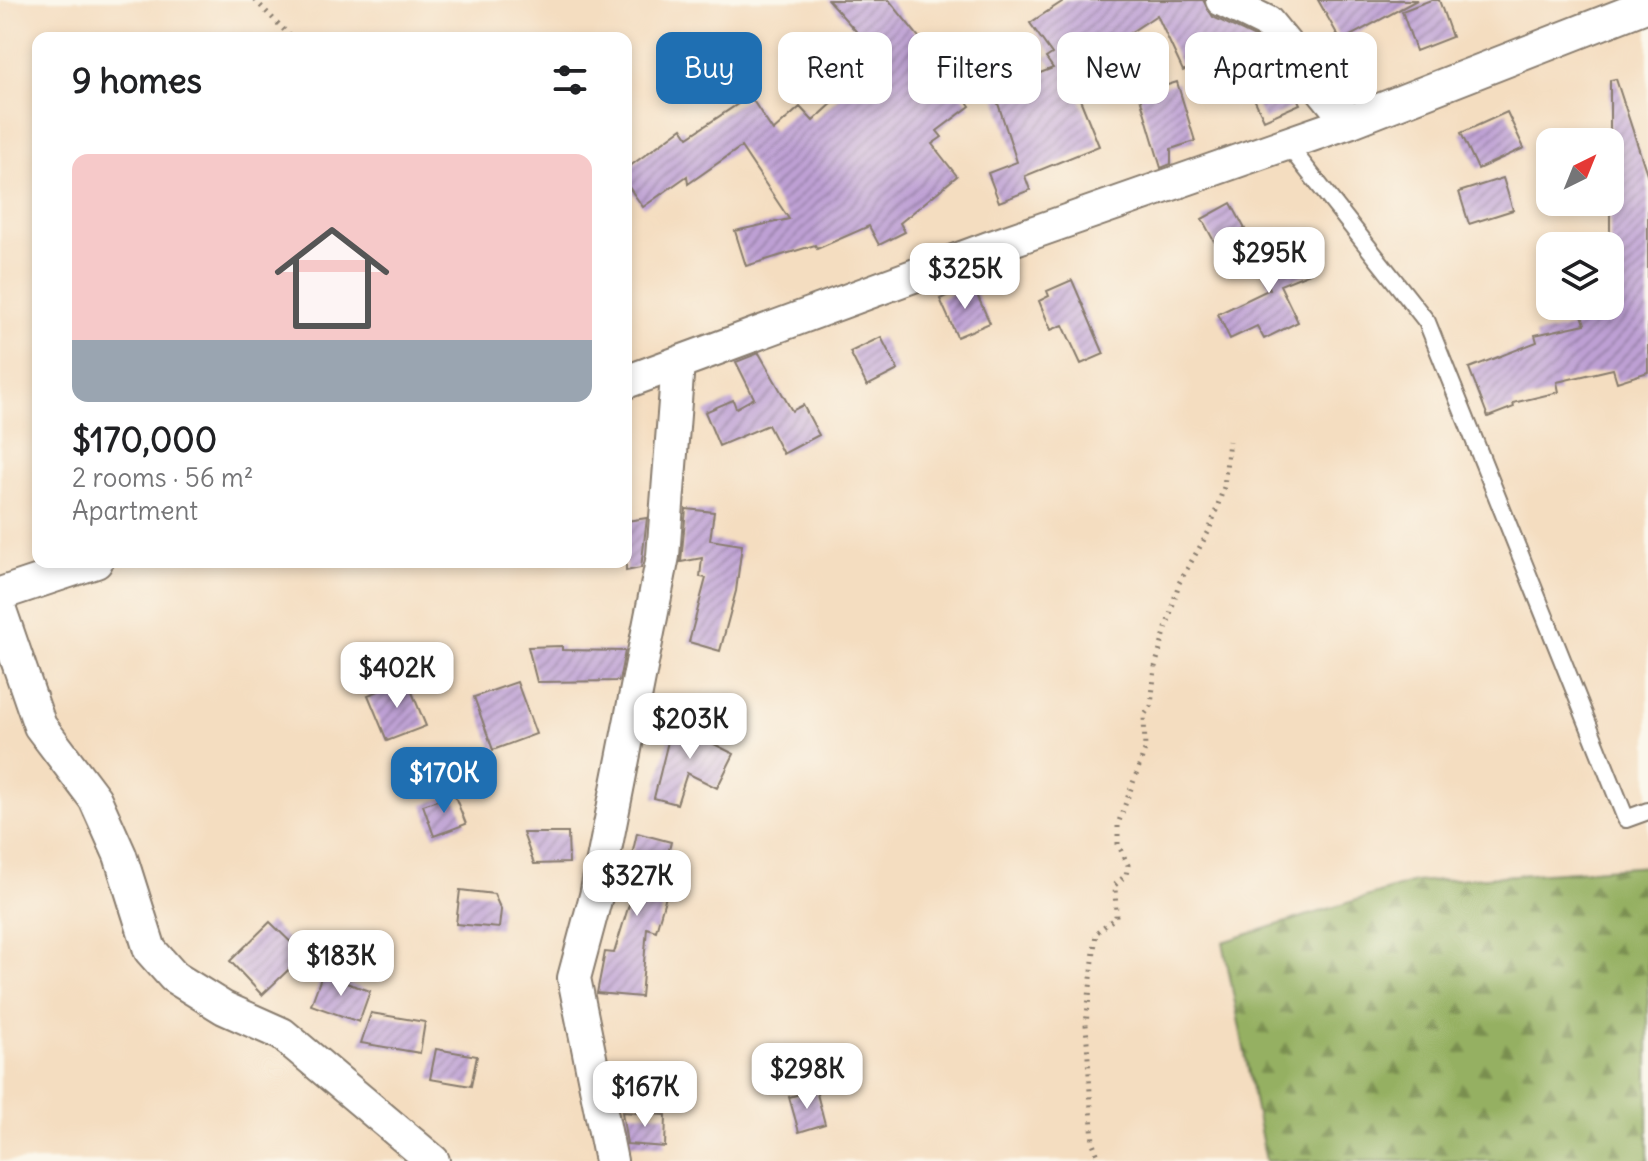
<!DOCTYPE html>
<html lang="en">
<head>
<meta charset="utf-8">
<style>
  :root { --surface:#fff; --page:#f2f2f2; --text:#202124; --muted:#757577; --line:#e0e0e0; --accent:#1f6fb2 }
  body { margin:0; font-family:Delius,sans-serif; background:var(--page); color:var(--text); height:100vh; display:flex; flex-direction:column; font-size:30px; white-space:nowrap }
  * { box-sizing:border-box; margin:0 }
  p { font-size:26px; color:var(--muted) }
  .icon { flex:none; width:44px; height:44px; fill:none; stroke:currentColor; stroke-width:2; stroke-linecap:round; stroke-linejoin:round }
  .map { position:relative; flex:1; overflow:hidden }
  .details { position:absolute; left:32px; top:32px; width:600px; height:536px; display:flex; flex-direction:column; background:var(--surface); border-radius:16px; box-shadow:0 4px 12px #0003 }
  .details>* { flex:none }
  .top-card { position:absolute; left:656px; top:32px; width:760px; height:72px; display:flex; gap:16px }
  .needle { width:52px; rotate:43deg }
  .tools { position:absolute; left:1536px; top:128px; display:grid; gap:16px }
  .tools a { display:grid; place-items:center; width:88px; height:88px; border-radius:16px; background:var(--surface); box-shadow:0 4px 12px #0003; font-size:40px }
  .price { position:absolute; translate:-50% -68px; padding:0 18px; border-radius:16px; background:#fff; color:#222; font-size:26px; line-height:52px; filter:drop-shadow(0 2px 4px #0008) }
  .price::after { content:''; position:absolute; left:50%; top:48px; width:24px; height:18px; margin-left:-12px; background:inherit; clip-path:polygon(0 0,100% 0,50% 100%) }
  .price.active { background:var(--accent); color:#fff }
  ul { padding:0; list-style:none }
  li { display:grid; align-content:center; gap:16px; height:424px; padding:0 40px }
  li+li { border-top:2px solid var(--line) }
  li span { display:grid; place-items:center; height:248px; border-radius:16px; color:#555 }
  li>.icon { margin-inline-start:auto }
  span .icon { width:144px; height:144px; fill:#fffc; stroke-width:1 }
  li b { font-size:34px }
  h2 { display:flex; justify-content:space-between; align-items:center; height:96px; padding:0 40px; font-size:34px }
  .tag { padding:0 28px; border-radius:16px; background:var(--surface); box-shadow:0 4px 12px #0003; font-size:28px; line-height:72px }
  .tag.active { background:var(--accent); color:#fff }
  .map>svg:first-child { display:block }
</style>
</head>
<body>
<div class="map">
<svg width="1648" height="1161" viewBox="0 0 1648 1161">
  <defs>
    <pattern id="forest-firs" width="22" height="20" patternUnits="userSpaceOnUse" patternTransform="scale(2)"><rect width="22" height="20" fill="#95b062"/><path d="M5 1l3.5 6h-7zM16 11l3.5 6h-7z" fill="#798e50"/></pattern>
    <pattern id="building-hatch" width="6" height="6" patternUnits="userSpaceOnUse" patternTransform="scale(2)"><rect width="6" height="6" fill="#bea0d4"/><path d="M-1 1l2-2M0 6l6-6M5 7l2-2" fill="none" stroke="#9a82ab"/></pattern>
  </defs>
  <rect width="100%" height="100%" fill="#fbf7ec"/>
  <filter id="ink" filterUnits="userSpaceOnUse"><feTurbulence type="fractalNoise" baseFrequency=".0125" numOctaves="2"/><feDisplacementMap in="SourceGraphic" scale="16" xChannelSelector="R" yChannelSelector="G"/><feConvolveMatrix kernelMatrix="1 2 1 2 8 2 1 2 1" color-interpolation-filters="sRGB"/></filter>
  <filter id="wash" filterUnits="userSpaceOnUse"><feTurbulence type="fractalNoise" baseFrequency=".006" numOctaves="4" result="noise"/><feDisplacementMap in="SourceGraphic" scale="32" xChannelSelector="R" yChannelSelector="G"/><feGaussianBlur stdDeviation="1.8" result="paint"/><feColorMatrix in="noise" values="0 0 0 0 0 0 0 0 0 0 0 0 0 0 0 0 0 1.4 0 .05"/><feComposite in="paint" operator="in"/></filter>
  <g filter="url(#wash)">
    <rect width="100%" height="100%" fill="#f4ddc0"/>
    <!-- forest -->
    <path fill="url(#forest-firs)" stroke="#58663f" stroke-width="2" d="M1648,866v295h-382l-43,-219 191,-60z"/>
    <g id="blocks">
      <!-- building -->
      <path fill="url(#building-hatch)" d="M828,0h61l50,62 31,44 -33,25 5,6 -10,7 25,32 -57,47 5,9 -26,13 -10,-19 -52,23 -2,-4 -69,21 -11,-35 54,-12 -48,-72 -53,37 -1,-8 -44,31 -17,-24v-14l56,-41 6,9 62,-41 23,35 27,-24 13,14 44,-40 -11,-13 25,-20z
        M1065,0h138l10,17 42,20 32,39 13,28 -36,16 -33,-71 -48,22 -26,-56 -71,47 5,7 -18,13 26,64 -74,30 5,14 -31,12 -11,-29 29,-11 -23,-71 59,-23 -7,-10 6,-4 -22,-31z
        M1318,0h99l-76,41z
        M1431,0h8l13,37 -36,14 -14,-40z
        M1616,79l32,98v195l-31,10 -4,-13 -56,13 2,10 -46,11 1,4 -26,10 -19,-49 68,-26 -2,-7 50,-11 -6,-18h31v-226z
        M1177,82l18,59 -24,8v15l-10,4 -22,-74z
        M1507,112l17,36 -46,21 -17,-36z
        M1503,178l10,32 -44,14 -10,-32z
        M1231,203l14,26 -29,16 -14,-26z
        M1297,240l13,33 -30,12 18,37 -34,17 -7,-13 -27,13 -12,-25 52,-25 -14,-36z
        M1072,280l32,74 -23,10 -18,-39 -12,5 -12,-29 10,-5 -2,-5z
        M972,284l18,39 -33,14 -17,-38z
        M881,337l17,33 -31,16 -17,-34z
        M759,353l33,58 11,-6 16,30 -36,19 -15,-29 -49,21 -14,-34 28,-12 3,8 18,-10 -18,-36z
        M686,509l28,3 -4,28 32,5 -6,46 -16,60 -31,-9 17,-64 -6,-1 2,-19 -21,4z
        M647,518l-6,50 -15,3v-50z
        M562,646v4l63,1 -6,30 -82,1 -9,-35z
        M407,680l19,46 -39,15 -19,-46z
        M517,682l19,52 -43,16 -19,-53z
        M674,717l27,8 -3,11 36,18 -17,34 -30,-15 -10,31 -23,-6z
        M454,794l12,30 -32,12 -11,-31z
        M523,833h45l1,30 -35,1z
        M637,833l34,9 -10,40 8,3 -13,46 -9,-3 -6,69 -44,-4 8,-41 9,1 17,-55 -8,-3z
        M460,890l34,4 7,16 -2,18 -43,-4z
        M270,922l34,33 -42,40 -32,-34z
        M322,975l48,16 -11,31 -48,-17z
        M371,1013l54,9 -5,31 -59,-10z
        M436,1049l41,7 -6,30 -41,-7z
        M816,1090l9,34 -26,8 -10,-35z
        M622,1112l44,3 -1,32 -38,-3z"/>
    </g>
  </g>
  <g filter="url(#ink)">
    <use href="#blocks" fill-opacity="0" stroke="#887c6e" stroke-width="2"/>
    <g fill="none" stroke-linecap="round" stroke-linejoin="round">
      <!-- lane casing -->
      <g stroke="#887c6e" stroke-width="20">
        <path id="lane" d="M1287,144l140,178 199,497 22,-8"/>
      </g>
      <!-- street casing -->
      <g stroke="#887c6e" stroke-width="36">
        <path id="street" d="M1222,0l45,22 82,100
          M626,382l363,-134 360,-126 299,-117
          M0,594l96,-32
          M0,610l40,116 55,73 25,56 30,95 24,27 50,31 58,26 151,127
          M611,1161l-37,-183 22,-82 67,-340 15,-193"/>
      </g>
      <!-- path -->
      <path stroke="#887c6e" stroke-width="5" stroke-dasharray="2 6" stroke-linecap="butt" d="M255,0l37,38
        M1100,1161l-7,-18 -7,-119 10,-91 20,-16 -1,-32 11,-10 2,-10 -10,-21v-20l27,-74 -1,-35 7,-9 4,-39 24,-84 30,-52 15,-44 5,-46"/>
      <!-- lane -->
      <use href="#lane" stroke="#fff" stroke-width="16"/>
      <!-- street -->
      <use href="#street" stroke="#fff" stroke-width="32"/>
    </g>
  </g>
</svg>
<div class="tools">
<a><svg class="needle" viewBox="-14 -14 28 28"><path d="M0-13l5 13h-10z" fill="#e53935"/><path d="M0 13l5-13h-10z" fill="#757577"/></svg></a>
<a><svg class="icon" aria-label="layers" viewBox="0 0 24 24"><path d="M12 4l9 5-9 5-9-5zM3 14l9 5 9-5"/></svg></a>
</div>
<b class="price" style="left:1269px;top:295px">$295K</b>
<b class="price" style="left:965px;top:311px">$325K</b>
<b class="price" style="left:397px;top:710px">$402K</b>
<b class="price" style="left:690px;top:761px">$203K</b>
<b class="price active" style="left:444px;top:815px">$170K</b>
<b class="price" style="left:637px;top:918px">$327K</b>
<b class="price" style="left:341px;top:998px">$183K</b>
<b class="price" style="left:807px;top:1111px">$298K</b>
<b class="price" style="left:645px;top:1129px">$167K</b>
<div class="top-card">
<a class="tag active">Buy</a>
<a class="tag">Rent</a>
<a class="tag">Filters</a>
<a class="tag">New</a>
<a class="tag">Apartment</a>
</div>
<section class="details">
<h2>9 homes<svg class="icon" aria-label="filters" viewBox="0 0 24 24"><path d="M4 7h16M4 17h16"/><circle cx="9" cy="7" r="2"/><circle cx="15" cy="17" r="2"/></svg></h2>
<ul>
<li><span style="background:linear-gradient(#f6c9c9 75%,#9aa5b1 0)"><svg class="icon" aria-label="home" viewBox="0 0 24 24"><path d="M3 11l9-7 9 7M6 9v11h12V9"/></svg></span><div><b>$170,000</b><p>2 rooms · 56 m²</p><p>Apartment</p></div></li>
</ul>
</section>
</div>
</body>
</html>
